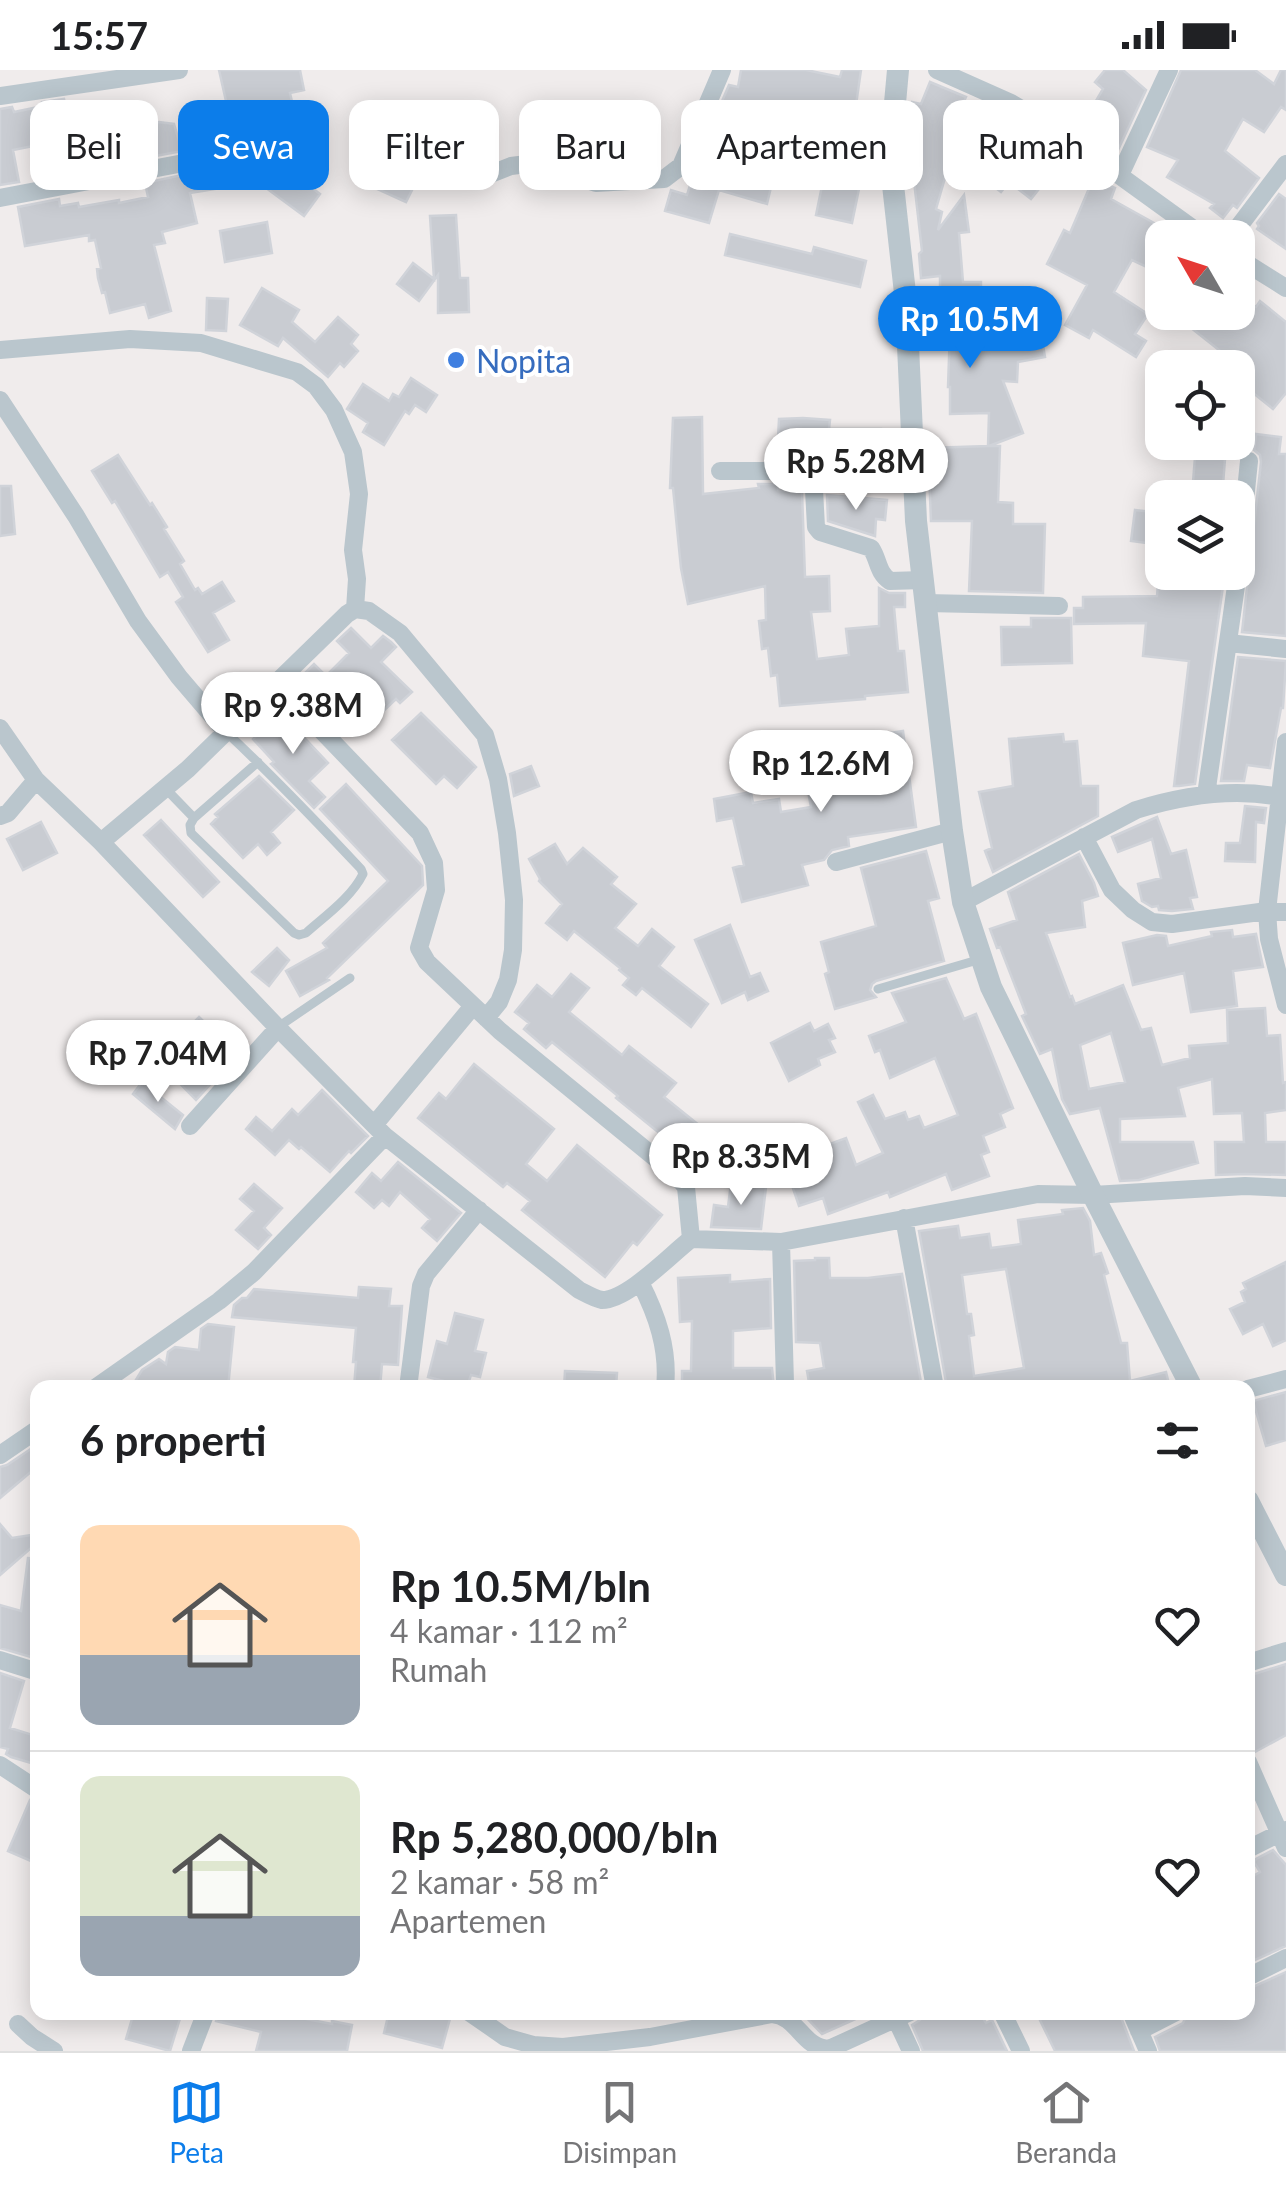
<!DOCTYPE html>
<html lang="id">
<head>
<meta charset="utf-8">
<style>
  :root { --surface:#fff; --page:#f6f6f6; --text:#202124; --muted:#757577; --line:#e0e0e0; --accent:#0c7dea }
  body { margin:0; font-family:Lato,sans-serif; background:var(--page); color:var(--text); height:100vh; display:flex; flex-direction:column; font-size:38px; white-space:nowrap }
  * { box-sizing:border-box; margin:0 }
  p { font-size:32px; color:var(--muted) }
  .icon { flex:none; width:55px; height:55px; fill:none; stroke:currentColor; stroke-width:2; stroke-linecap:round; stroke-linejoin:round }
  .map { position:relative; flex:1; overflow:hidden }
  .sheet { position:absolute; left:30px; top:1310px; width:1225px; height:640px; display:flex; flex-direction:column; background:var(--surface); border-radius:20px; box-shadow:0 5px 25px #0003 }
  .sheet>* { flex:none }
  .top-card { position:absolute; left:30px; top:30px; width:1228px; height:90px; display:flex; gap:20px }
  .needle { width:65px; rotate:309deg }
  .tools { position:absolute; left:1145px; top:150px; display:grid; gap:20px }
  .tools a { display:grid; place-items:center; width:110px; height:110px; border-radius:20px; background:var(--surface); box-shadow:0 5px 25px #0003; font-size:50px }
  .price { position:absolute; translate:-50% -85px; padding:0 22px; border-radius:35px; background:#fff; color:#222; font-size:32px; line-height:65px; filter:drop-shadow(0 2px 5px #0008) }
  .price::after { content:''; position:absolute; left:50%; top:60px; width:30px; height:22px; margin-left:-15px; background:inherit; clip-path:polygon(0 0,100% 0,50% 100%) }
  .price.selected { background:var(--accent); color:#fff }
  ul { padding:0; list-style:none }
  li { display:flex; align-items:center; gap:30px; height:250px; padding:0 50px }
  li+li { border-top:2px solid var(--line) }
  li span { display:grid; place-items:center; flex:none; width:280px; height:200px; border-radius:20px; color:#555 }
  li>.icon { margin-inline-start:auto }
  span .icon { width:120px; height:120px; fill:#fffc; stroke-width:1 }
  li b { font-size:42px }
  h2 { display:flex; justify-content:space-between; align-items:center; height:120px; padding:0 50px; font-size:42px }
  .tag { padding:0 35px; border-radius:20px; background:var(--surface); box-shadow:0 5px 25px #0003; font-size:35px; line-height:90px }
  .tag.selected { background:var(--accent); color:#fff }
  .status { display:flex; justify-content:space-between; align-items:center; height:70px; padding:0 50px; background:var(--surface); direction:ltr }
  .status svg { height:28px; fill:currentColor }
  .tabs { display:flex; justify-content:space-around; align-items:center; height:140px; border-top:2px solid var(--line); background:var(--surface); font-size:28px; color:var(--muted) }
  .tabs a { display:grid; justify-items:center; gap:5px }
  .tabs .selected { color:var(--accent) }
  .map>svg:first-child { display:block }
</style>
</head>
<body>
<div class="status"><b>15:57</b><svg viewBox="0 0 49 12"><path d="M0 12V9h3v3zM5 12V6h3v6zM10 12V3h3v9zM15 12V0h3v12zM26 1h20v11H26zM47 4h2v5h-2z"/></svg></div>
<div class="map">
<svg width="1286" height="1981" viewBox="0 0 1286 1981">
  <rect width="100%" height="100%" fill="#f0ecec"/>
  <!-- building -->
  <path fill="#c9ccd2" stroke="#d0d3d9" stroke-width="2.5" fill-rule="evenodd" d="M219,0h81l4,20 -14,3 10,44 -25,6 30,22 -8,11 23,18 -16,22 -46,-34 -68,11 7,30 -35,9 3,11 -11,2 17,66 -22,7 -4,-14 -35,9 -5,-21 -3,1 -4,-15 -1,-9 4,-1 -6,-28 -6,1v-6l-64,11 -7,-39 41,-8 1,7 18,-3 1,4 40,-7v3l29,-6 -3,-14 56,-12 5,-11 -4,-8 18,-4 3,-15 43,7 -8,-37 -30,7z
    M741,0h65l34,7 2,-7h19l-6,42 14,3 -9,44 12,3 -8,24 -4,-2 -8,39 -36,-8 8,-39 -37,-8 2,-12 -53,-15 -8,30 44,12 -5,21 -48,-14 -10,33 -44,-12 6,-21 16,5 7,-23 7,3 17,-60h-2l13,-30 9,2z
    M1105,0h18l23,20 -28,60 -38,-22 23,-39 -8,-7z
    M1181,0h74l19,14 7,-14h5v40l-5,-3 -17,25 -21,-13 -18,32 34,27 -22,30 -4,-3 -10,13 -13,-10 4,-4 -47,-27 11,-17 -31,-13z
    M930,12l36,15 -8,18 5,1 -27,93 6,3 -4,18 26,-35 5,37 -10,1 4,49h18v54h9l-1,7 54,2 2,12 -27,5 -1,20 -14,-1 20,52 -34,13h11l-2,56 15,1v21h32l-2,69 -74,-2 3,-70h-41l-3,-73 60,-2 1,-33 -39,1v-27h-2l2,-58h-10v-53l-19,2 -2,-24 3,-3 -8,-70 -7,-1 3,-23 -5,-1 6,-29 -3,-1 4,-24 9,2z
    M64,29l8,43 87,-20 15,2 8,27 -127,24 -7,-32 -35,7 6,32 -19,3v-76l12,-2 2,5 29,-6 -1,-4z
    M993,51l39,31 -11,14 22,18 -12,15 -22,-17 -8,10 -22,-17 22,-29 -17,-11z
    M385,102l29,14 -8,16 -29,-13z
    M1093,109l22,9 -4,11 43,24 -2,4 10,5v42l-30,-14 -18,32 34,22 -13,20 11,7 -10,16 -43,-27 -4,8 -24,-13 22,-40 -40,-21 17,-34 6,3z
    M1279,124l7,5v50l-29,-20 2,-3 -2,-3z
    M456,145l4,63h8l1,34 -31,1v-38l-19,26 -22,-17 16,-21 21,16 -4,-63z
    M267,152l5,31 -47,9 -5,-31z
    M730,164l82,20 2,-7 52,14 -6,26 -135,-32z
    M262,218l37,22 -7,12 23,20 23,-25 20,18 -7,9 7,7 -14,16 -4,-4 -12,14 -45,-39 -5,8 -38,-21z
    M1238,222l18,15 4,-6 26,21v71l-13,16 -35,-28v-13h-25l11,-14 -53,-42h67z
    M207,228l21,1 -2,32 -20,-1z
    M411,308l26,17 -11,17 -11,-7 -6,9 -4,-3 -21,34 -21,-13 5,-9 -21,-14 16,-25 26,17 4,-7 6,3z
    M702,347l1,77 56,-6 -1,-4h20v6l24,2 3,85 24,-1 1,35 -19,1 6,47 32,-4 -3,-26 33,-3v-38l10,5h16v14h-11l4,44h6l4,41 -43,4v3l-85,7 -3,-31 -6,1 -3,-28 -6,1 -3,-28 7,-1 -1,-34 -77,18 -7,-36 -8,-80h-3l3,-70z
    M803,348l27,2 -1,9h52v33l-104,-4 2,-39z
    M1256,364l25,3 -2,17h7v182l-44,-4 19,-170 -1,-7 -6,-5z
    M118,385l32,50 2,-2 15,24 -3,2 20,32 -4,3 15,26 3,-2 4,6 20,-12 12,19 -21,12 16,27 -21,12 -32,-50 7,-5 -15,-25 -8,5 -45,-76 -3,2 -20,-32z
    M1195,387l30,2 -3,39h-24l1,-15 -6,-1z
    M0,416h11l4,48 -15,2z
    M827,425l60,5 -2,20 -9,-1 -1,17 -47,-15z
    M1135,440l27,3v32l-31,-4z
    M1159,502h66l-30,212 -16,2h-5l15,-125 -46,-5 3,-33 -72,1v-16h9v-11l74,-1z
    M1031,548h40l1,45 -70,2 -1,-38h30z
    M351,558l20,20 12,-12 8,6 5,5 -15,15 31,30 -12,11 -4,-4 -38,36 -26,-26 -7,7 -28,-30 8,-7 -3,-3 12,-12 12,12 23,-23 -12,-12z
    M1238,587l48,4 -3,47h-2l-11,60 -23,-3 -3,16h-23z
    M281,643l47,50 -19,18 16,16 -11,11 -43,-44 3,-2 -21,-23z
    M421,643l55,54 -19,21 -13,-12 -8,8 -44,-44z
    M903,661l13,96 -68,10 1,9 -17,4 -8,10 -22,5 6,20 -66,17 -9,-34 11,-3 -11,-47 -16,3 -3,-22 37,-7 2,11 26,-4 2,13 30,-5 -8,-42 50,-10 -2,-16z
    M1063,664l1,8 13,-1 4,45h17v30l-105,56 -8,-21 7,-3 -13,-56 34,-6 -4,-47z
    M531,696l8,20 -25,10 -4,-22z
    M259,706l35,34 -23,22 9,11 -13,12 -9,-11 -15,14 -32,-34 7,-7 -3,-3z
    M346,714l76,82 1,19 -96,93 2,2 -29,16 -14,-25 41,-23 -4,-5 65,-62 -68,-72z
    M1245,736l21,2 -2,15 -8,-1 -1,40 -30,-1 1,-18h14z
    M1157,747l14,37 15,-4 11,47 -7,1 3,11 -21,2 -13,-1 -1,-4 -6,1 -10,-6 -4,-17 23,-6 -9,-39 -34,13 -6,-15z
    M161,750l58,62 -16,15 -59,-62z
    M41,752l16,31 -34,17 -16,-31z
    M555,774l12,20 16,-16 34,29 -6,7 25,20 -21,24 23,18 14,-17 22,18 -15,19 49,38 -17,23 -49,-39 -6,7 -13,-10 6,-7 -10,-8 1,-2 -46,-37 -7,9 -21,-17 16,-19 -23,-23 1,-2 -11,-20z
    M926,781l13,47 -11,3 16,60 -68,20 -4,3 -2,6 6,7 -41,12 -10,-35 4,-2 -8,-30 55,-16 -15,-58z
    M1079,784l15,29 4,13 -16,5 3,26 -39,6 24,64 2,-1 3,8 48,-19 18,45 10,-2 11,37 28,-7 -1,-12 39,-3 -1,-33 38,-2 2,28 13,-1 3,48 3,-1v28l-21,3 1,29h20v33l-41,-1 -29,1 -1,-33h29l-2,-29 -28,1 -2,-35 -34,9 7,28 -65,3v23h73l5,21 -59,17 -19,1 -20,-73 -30,6 -8,-15 -10,-50 -12,5 -18,-38 4,-2 -26,-67 -3,1 -7,-19 27,-9 -9,-28zM1111,963l14,49 -36,7 -9,-44z
    M730,855l20,52 10,-4 8,18 -20,9 -3,-8 -23,11 -27,-63z
    M1232,860l1,7 23,-3 7,33 -30,4 4,35 -46,6 -7,-39 -51,12 -10,-42 34,-8 9,1 2,10 44,-10 -1,-4z
    M277,878l12,12 -20,26 -17,-14z
    M571,904l18,14 -20,24 53,43 7,-9 47,37 -12,14 56,45 -20,24 -84,-68 2,-2 -66,-54 -6,6 -22,-19 5,-6 -14,-11 22,-27 15,12z
    M946,908l18,41 12,-5 37,94 -13,6 5,13 -22,9 6,16 -8,3 8,21 -37,14 -6,-16 -56,23 -2,-5 -60,22 -5,-16 -24,8 -14,-41v-8l20,-7v3l41,-15 10,27 27,-12 -25,-51 15,-7 12,24 20,-7 3,8 11,-4 5,12 34,-13 -23,-57 -45,20 -10,-28 -5,2 -6,-16 37,-14 -14,-29z
    M199,947l38,38 -41,45 -46,-47 13,-13 7,7z
    M810,953l4,8 14,-7 7,14 -6,2 6,12 -17,7 2,6 -31,16 -18,-38z
    M474,994l80,65 -28,35 21,17 30,-36 85,70 -25,30 -4,-3 -28,35 -83,-67 8,-9 -23,-18 -4,4 -85,-69 21,-25 7,6z
    M142,1012l41,33 -8,14 -42,-35z
    M322,1020l46,46 -17,17 -2,-2 -19,21 -29,-25 -2,2 -10,-9 -14,15 -29,-26 10,-12 16,14 20,-22 6,6z
    M398,1092l63,51 -24,28 -15,-13 8,-9 -30,-27 -11,14 -7,-6 -8,8 -18,-16 16,-19 9,8z
    M731,1113l35,4 -5,42 -50,-2 3,-22 14,2z
    M254,1114l28,24 -18,20 7,7 -13,14 -22,-19 18,-19 -14,-12z
    M1083,1138l7,13 4,34 7,-2 7,20 -4,2 17,68h6l3,38 36,-9 4,16h-223l-28,-157 39,-5 2,12 29,-4 2,14 30,-4 -3,-24 45,-6 -1,-4zM1006,1199l18,99 -50,8 -5,-40 5,-1 -3,-21h-4l-5,-39z
    M815,1188h14l1,20h38l34,-4 20,114h-112l-3,-17 17,-3 -4,-25 -24,-1 -2,-81 21,-1z
    M1286,1192v78l-13,6 -10,-22 -20,10 -13,-25 15,-7 -4,-10 5,-3 -3,-6z
    M730,1205v7l40,-3 1,49 -38,3v37h39l2,20h-92v-17h9l1,-50 -12,1 -2,-44z
    M359,1217l32,2 -2,17h13l-4,59 -16,-1 -2,24h-26l2,-26h-3l3,-34 -124,-11 2,-12 8,-7h5l7,-9 104,9z
    M455,1243l28,7 -8,31 11,2 -6,24 -9,-2 -4,12 -39,-10 9,-36 10,3z
    M208,1254l26,3 -6,61h-97l11,-18 17,-11 7,5 2,-12 7,-5 24,3 2,-21z
    M565,1301l52,2 -1,15h-52z
    M1286,1322v48l-20,6 -13,-45z
    M38,1374v22l-38,32v-31l7,-2z
    M0,1454l12,14 26,-4v8l-38,33z
    M28,1488l10,1v100l-38,-11v-43l21,6z
    M1286,1594v71l-31,17 -7,-2v-74z
    M0,1603l24,8 -14,47 26,8 -2,9 4,1v19l-27,-8 -5,-3 2,-5 -8,-2z
    M30,1730l8,2v62l-30,-13z
    M1273,1780l13,15v81l-38,17v-84l12,-7 -6,-10 2,-3z
    M1286,1902v79h-126l-5,-14 28,-14 5,-11h60v-23z
    M134,1942h48l-12,39 -44,-12z
    M218,1942h52l62,12v-3l20,4 -5,26h-91l5,-19 -45,-11z
    M389,1942h50l12,3 -9,33 -58,-15z
    M801,1942h70l-49,22z
    M922,1942h57l7,11 6,-3 15,31h-84l-11,-26 8,-5z
    M1036,1942h83l15,39h-79z"/>
  <g fill="none" stroke-linecap="round" stroke-linejoin="round">
    <!-- service -->
    <path stroke="#bac6cd" stroke-width="9" d="M226,662c47,44 91,90 135,137l2,5c-12,24 -38,42 -57,59l-7,2 -5,-2 -103,-100 -1,-8 4,-7 64,-56
      M165,718l29,30
      M878,919l103,-30
      M278,957l72,-49"/>
    <!-- minor -->
    <path stroke="#bac6cd" stroke-width="18" d="M937,0l74,33 47,28 148,107
      M0,26l179,-26
      M1120,105l49,-105
      M478,109l33,-13 24,-3 61,20 68,-4 17,-13 41,-96
      M0,128l194,-37
      M1230,168l56,-74
      M1238,188l48,30
      M0,280l130,-11 71,4 96,29 19,14 18,24 19,42 6,42 -6,56 4,29 -2,30
      M0,330l76,116 62,105 41,56 47,55
      M720,401h93l100,5
      M813,401l3,56 4,5 51,16c8,12 6,24 19,33l33,-1
      M926,533l133,3
      M1228,573l58,6
      M276,613l144,150 14,30 2,27 -17,58 8,14 73,69 175,143 11,13 5,52
      M0,658l36,52 65,62 87,-73 159,-155 8,-5 14,2 31,22 85,102 13,44 9,54 7,67 -1,50 -5,30 -9,22 -13,16
      M1286,672l-19,169 2,28 17,66
      M1206,725l31,-216 12,-118
      M0,746l8,-3 28,-33
      M1084,767l28,53 21,20 19,12 20,2 95,-13 19,1
      M101,772l177,186 107,108 194,154c6,3 16,9 23,10 26,0 68,-45 89,-61l90,3 257,-48 55,1 152,-9 41,2
      M836,792l116,-31
      M963,832l173,-92c45,-14 97,-22 144,-13
      M374,1055l99,-119
      M190,1056l88,-98
      M904,1148l31,170
      M781,1172l4,141
      M640,1212c17,33 29,67 25,106
      M95,1318l124,-87 35,-29 131,-136
      M408,1318l13,-102 5,-12 53,-64
      M1248,1319l38,-10
      M0,1385l38,-26
      M0,1590l38,12
      M1248,1593l38,-12
      M1248,1692l38,86
      M0,1695l38,25
      M1248,1779l38,-19
      M1248,1907l38,-19
      M469,1942l36,25 28,8 30,2 87,-10 122,-23c26,2 30,34 57,35l81,-37
      M1002,1942l19,39
      M1131,1942l17,39
      M896,1949l15,32
      M18,1954l14,13 22,14
      M1139,1961l37,-19
      M191,1981l15,-39"/>
    <!-- tertiary -->
    <path stroke="#bac6cd" stroke-width="22" d="M898,0l-8,88 16,144 10,219 36,310 11,71 28,85 102,208 99,193
      M1248,1431l38,74"/>
  </g>
  <!-- markers -->
  <circle fill="#3f7fe0" stroke="#fff" stroke-width="4" cx="456" cy="290" r="10"/>
  <g text-anchor="middle" dominant-baseline="central" stroke-width="8" stroke-linejoin="round" paint-order="stroke">
    <!-- shop labels -->
    <g font-size="32" fill="#366cbe" stroke="#fff" text-anchor="start">
      <text x="476" y="290">Nopita</text>
    </g>
  </g>
</svg>
<div class="tools">
<a><svg class="needle" viewBox="-14 -14 28 28"><path d="M0-13l5 13h-10z" fill="#e53935"/><path d="M0 13l5-13h-10z" fill="#757577"/></svg></a>
<a><svg class="icon" aria-label="locate" viewBox="0 0 24 24"><circle cx="12" cy="12" r="6"/><path d="M12 2v4M12 18v4M2 12h4M18 12h4"/></svg></a>
<a><svg class="icon" aria-label="layers" viewBox="0 0 24 24"><path d="M12 4l9 5-9 5-9-5zM3 14l9 5 9-5"/></svg></a>
</div>
<b class="price selected" style="left:970px;top:301px">Rp 10.5M</b>
<b class="price" style="left:856px;top:443px">Rp 5.28M</b>
<b class="price" style="left:293px;top:687px">Rp 9.38M</b>
<b class="price" style="left:821px;top:745px">Rp 12.6M</b>
<b class="price" style="left:158px;top:1035px">Rp 7.04M</b>
<b class="price" style="left:741px;top:1138px">Rp 8.35M</b>
<div class="top-card">
<a class="tag">Beli</a>
<a class="tag selected">Sewa</a>
<a class="tag">Filter</a>
<a class="tag">Baru</a>
<a class="tag">Apartemen</a>
<a class="tag">Rumah</a>
</div>
<section class="sheet">
<h2>6 properti<svg class="icon" aria-label="filters" viewBox="0 0 24 24"><path d="M4 7h16M4 17h16"/><circle cx="9" cy="7" r="2"/><circle cx="15" cy="17" r="2"/></svg></h2>
<ul>
<li><span style="background:linear-gradient(#ffd9b3 65%,#9aa5b1 0)"><svg class="icon" aria-label="home" viewBox="0 0 24 24"><path d="M3 11l9-7 9 7M6 9v11h12V9"/></svg></span><div><b>Rp 10.5M/bln</b><p>4 kamar · 112 m²</p><p>Rumah</p></div><svg class="icon" aria-label="heart" viewBox="0 0 24 24"><path d="M12 20l-8-8c-3-5 5-10 8-4 3-6 11-1 8 4z"/></svg></li>
<li><span style="background:linear-gradient(#dfe7d0 70%,#9aa5b1 0)"><svg class="icon" aria-label="home" viewBox="0 0 24 24"><path d="M3 11l9-7 9 7M6 9v11h12V9"/></svg></span><div><b>Rp 5,280,000/bln</b><p>2 kamar · 58 m²</p><p>Apartemen</p></div><svg class="icon" aria-label="heart" viewBox="0 0 24 24"><path d="M12 20l-8-8c-3-5 5-10 8-4 3-6 11-1 8 4z"/></svg></li>
</ul>
</section>
</div>
<nav class="tabs">
<a class="selected"><svg class="icon" aria-label="map" viewBox="0 0 24 24"><path d="M3 6l6-2 6 2 6-2v14l-6 2-6-2-6 2zM9 4v14M15 6v14"/></svg>Peta</a>
<a><svg class="icon" aria-label="saved" viewBox="0 0 24 24"><path d="M7 4h10v16l-5-4-5 4z"/></svg>Disimpan</a>
<a><svg class="icon" aria-label="home" viewBox="0 0 24 24"><path d="M3 11l9-7 9 7M6 9v11h12V9"/></svg>Beranda</a>
</nav>
</body>
</html>
